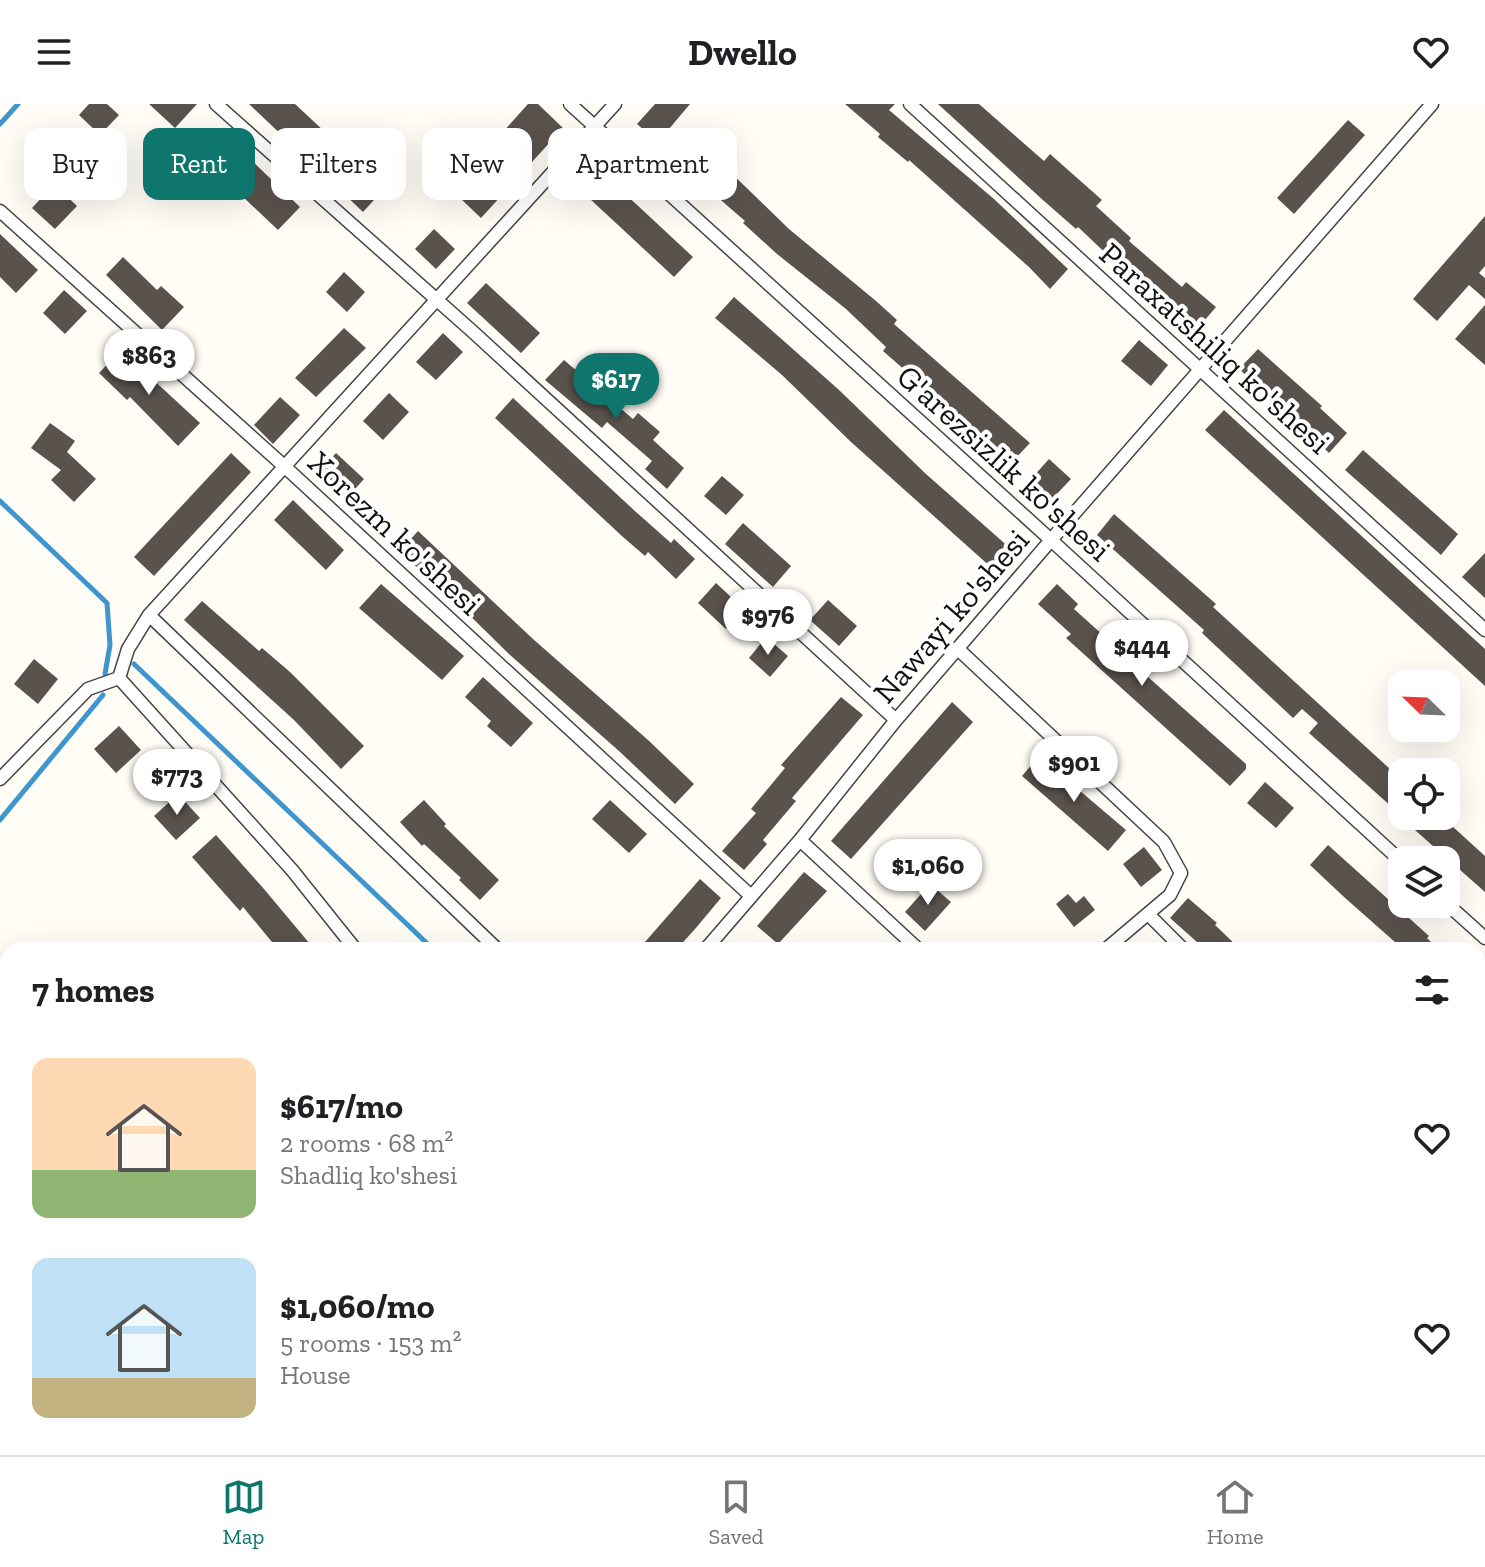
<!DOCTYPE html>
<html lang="en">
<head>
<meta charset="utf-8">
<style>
  :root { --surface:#fff; --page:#f2f2f2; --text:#202124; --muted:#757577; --line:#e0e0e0; --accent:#0f766e }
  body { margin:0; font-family:"Zilla Slab",serif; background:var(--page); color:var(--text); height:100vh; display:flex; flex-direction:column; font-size:30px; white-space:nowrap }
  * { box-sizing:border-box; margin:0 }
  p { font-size:26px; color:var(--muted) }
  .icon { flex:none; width:44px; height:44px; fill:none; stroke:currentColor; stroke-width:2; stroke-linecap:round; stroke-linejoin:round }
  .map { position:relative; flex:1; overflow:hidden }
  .details { position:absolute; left:0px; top:838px; width:1486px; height:514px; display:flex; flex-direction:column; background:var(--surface); border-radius:24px 24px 0 0; box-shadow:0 8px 32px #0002 }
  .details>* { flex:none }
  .top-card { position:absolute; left:24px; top:24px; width:800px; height:72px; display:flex; gap:16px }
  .needle { width:52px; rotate:293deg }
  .fabs { position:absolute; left:1388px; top:566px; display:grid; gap:16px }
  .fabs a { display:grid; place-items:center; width:72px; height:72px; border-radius:16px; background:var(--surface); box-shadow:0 8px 32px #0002; font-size:40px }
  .price { position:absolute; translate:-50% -68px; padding:0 18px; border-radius:28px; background:#fff; color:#222; font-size:26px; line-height:52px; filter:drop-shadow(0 2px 4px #0008) }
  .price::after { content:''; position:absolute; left:50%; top:48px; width:24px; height:18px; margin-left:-12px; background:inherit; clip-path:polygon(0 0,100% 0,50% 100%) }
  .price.selected { background:var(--accent); color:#fff }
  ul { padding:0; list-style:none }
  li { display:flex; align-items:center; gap:24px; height:200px; padding:0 32px }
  li span { display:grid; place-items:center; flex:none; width:224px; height:160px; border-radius:16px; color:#555 }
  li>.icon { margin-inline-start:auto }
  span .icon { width:96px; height:96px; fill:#fffc; stroke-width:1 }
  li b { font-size:34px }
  h2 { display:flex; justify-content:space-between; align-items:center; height:96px; padding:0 32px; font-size:34px }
  .pill { padding:0 28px; border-radius:16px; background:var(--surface); box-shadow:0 8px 32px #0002; font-size:28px; line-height:72px }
  .pill.selected { background:var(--accent); color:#fff }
  header { display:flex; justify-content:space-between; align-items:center; height:104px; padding:0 32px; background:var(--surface); font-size:36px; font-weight:700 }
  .tab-bar { display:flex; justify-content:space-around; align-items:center; height:112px; border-top:2px solid var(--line); background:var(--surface); font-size:22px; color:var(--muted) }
  .tab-bar a { display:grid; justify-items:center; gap:4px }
  .tab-bar .selected { color:var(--accent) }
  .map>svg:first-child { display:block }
</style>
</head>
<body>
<header><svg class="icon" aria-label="menu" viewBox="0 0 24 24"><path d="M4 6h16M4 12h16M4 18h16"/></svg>Dwello<svg class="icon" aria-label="heart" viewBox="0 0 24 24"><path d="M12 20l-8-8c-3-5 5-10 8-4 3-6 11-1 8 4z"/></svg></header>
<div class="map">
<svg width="1485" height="1351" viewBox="0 0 1485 1351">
  <rect width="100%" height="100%" fill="#fffdf5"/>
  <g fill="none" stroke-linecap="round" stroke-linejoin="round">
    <!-- stream -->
    <path stroke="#3f96cf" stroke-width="5" d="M0,20l18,-20
      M0,397l107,102 3,42 -5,29
      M134,560l300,286
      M0,716l103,-125
      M399,1351v-7"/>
  </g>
  <!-- building -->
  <path fill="#5a524d" d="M89,0h18l12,11 -19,20 -21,-20z
    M149,0h48l-22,24z
    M249,0h46l90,84 -22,24z
    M528,0h10l25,24 -82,90 -21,-20 22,-24 -9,-9z
    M655,0h35l-32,38 -21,-18z
    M845,0h50l-6,6 105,89 74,70 -18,20 -20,-21 -121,-108 -1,2 -30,-25 2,-3z
    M938,0h41l65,57 6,-7 52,46 -6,6 35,32 -2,3 53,46 4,-5 30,25 -18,21 -42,-36 -4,5 -74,-70 -2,2 -32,-28z
    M1348,16l17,15 -71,79 -17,-16z
    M223,29l77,74 -22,23 -77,-73z
    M593,60l100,93 -19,20 -99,-92z
    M725,63l64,62 87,72 21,19 -3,4 136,119 -19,20 -128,-112 3,-4 -40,-38 -69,-55 -34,-31 2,-2 -38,-33z
    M54,80l23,22 -22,23 -23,-21z
    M1485,112v50l-6,7 6,5v21l-16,-14 -32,36 -24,-22z
    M434,125l21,20 -19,20 -21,-20z
    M0,130l38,36 -22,23 -16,-16z
    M123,153l34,33 4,-4 23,21 -22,23 -56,-55z
    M344,168l21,20 -18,20 -21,-20z
    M486,179l54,50 -19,20 -54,-50z
    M64,186l23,21 -22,23 -22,-21z
    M734,193l104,92 88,85 85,75 -18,20 -142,-127 -69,-67 -67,-57z
    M1485,201v60l-30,-26z
    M344,224l22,20 -50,49 -21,-19z
    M443,229l20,19 -27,28 -20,-18z
    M1139,236l29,25 -17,21 -30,-25z
    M1258,245l64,57 -2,2 27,25 -18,20 -21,-20 1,-2 -70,-62z
    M121,246l79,73 -22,23 -48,-49 -3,3 -28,-27z
    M564,256l69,59 5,-6 22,19 -7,8 31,28 -17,21 -22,-20 7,-8 -45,-39 -5,6 -57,-48z
    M389,289l20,19 -26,28 -20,-19z
    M280,293l20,18 -27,29 -19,-19z
    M513,294l123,114 35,31 3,-4 21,20 -19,20 -28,-27 -3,4 -22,-19 -128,-119z
    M1224,306l261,239v37l-280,-256z
    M50,319l25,18 -8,11 29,27 -22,23 -23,-22 10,-10 -30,-22z
    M1363,346l95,84 -17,21 -96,-85z
    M231,349l20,19 -97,104 -20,-19z
    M336,349l28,26 -18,20 -28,-26z
    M1049,355l22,20 -19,20 -21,-20z
    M722,372l22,19 -18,20 -22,-19z
    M293,396l51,50 -18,20 -52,-50z
    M1114,410l102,90 -3,3 189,173v36l-93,-83 9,-10 -16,-14 -9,9 -91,-85 2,-3 -107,-95z
    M743,419l48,43 -18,21 -48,-43z
    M418,427l115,108 115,101 46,44 -19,20 -56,-53 -109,-96 -56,-55 -2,2 -52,-51z
    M1485,449v45l-23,-21z
    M716,479l28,26 -18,20 -28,-26z
    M381,480l83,72 -22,24 -83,-72z
    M1057,480l21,20 -4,5 39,35 -1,1 134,119v5l-16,17 -164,-148 5,-4 -33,-30z
    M828,496l29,26 -18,20 -29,-26z
    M202,497l57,50 3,-3 28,24 74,74 -23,23 -47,-49 -110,-100z
    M766,533l22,19 -18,21 -21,-19z
    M34,555l24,20 -20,25 -24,-20z
    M483,573l50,46 -22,24 -24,-21 4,-5 -26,-24z
    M841,593l22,18 -71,83 4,3 -33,39 4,4 -23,26 -22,-19 34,-38 -5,-4 34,-41 -4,-3z
    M952,598l21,20 -122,137 -20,-18z
    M119,622l22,24 -25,23 -22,-24z
    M1039,652l87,74 -18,21 -86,-75z
    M1265,678l29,26 -18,20 -29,-25z
    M178,690l22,24 -24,22 -22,-24z
    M424,696l22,24 -2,2 55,54 -19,20 -21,-20 2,-2 -37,-34 -2,2 -22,-24z
    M610,696l37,34 -18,19 -37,-34z
    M1413,712h28l44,40v36l-78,-69z
    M216,731l48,54 51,61h-51l8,-8 -29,-35 -3,4 -48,-54z
    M1328,741l101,91 -2,2 12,12h-35l-60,-53 -34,-32z
    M1144,743l18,23 -21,17 -18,-23z
    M804,768l23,19 -49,53 -21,-18z
    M700,775l21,19 -26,31 -19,21h-38z
    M930,780l21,18 -26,29 -20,-19z
    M1068,790l8,9 8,-7 11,14 -21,17 -18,-23z
    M1188,794l29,25 -2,2 26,25h-35l-36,-32z"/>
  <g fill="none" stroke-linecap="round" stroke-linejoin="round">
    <!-- lane casing -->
    <g stroke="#444" stroke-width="9">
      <path id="lane" d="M0,1331l8,2
        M40,1344l22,7
        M195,1344l21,7"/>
    </g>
    <!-- street casing -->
    <g stroke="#444" stroke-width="15">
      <path id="street" d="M216,0l256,227 424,389
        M570,0l481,436 351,322
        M910,0l575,526
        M0,107l284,255 467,430
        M149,511l349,335
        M958,545l206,193 17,31 -11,22 -65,55
        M0,675l88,-90 31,-11
        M800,736l119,110
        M1446,799l39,35
        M1149,811l35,35
        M356,846l-64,-80 -173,-192 9,-29 21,-34 466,-511
        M705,846l95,-110 96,-120 155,-180 381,-436
        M0,913l8,7
        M1478,1129l7,7
        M0,1216l8,7
        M1478,1234l7,-6
        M778,1344l6,7
        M1366,1344l8,7
        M423,1351v-7
        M928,1351l8,-7
        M1343,1351l7,-7"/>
    </g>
    <!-- lane -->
    <use href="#lane" stroke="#fff" stroke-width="6"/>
    <!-- street -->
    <use href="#street" stroke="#fff" stroke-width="12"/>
  </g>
  <g text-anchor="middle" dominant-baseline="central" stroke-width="8" stroke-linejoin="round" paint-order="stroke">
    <!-- street labels -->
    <g font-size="32" fill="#111" stroke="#fff">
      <text transform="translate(1215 244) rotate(42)">Paraxatshiliq ko'shesi</text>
      <text transform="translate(1004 359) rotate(42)">G'arezsizlik ko'shesi</text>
      <text transform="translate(395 429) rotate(43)">Xorezm ko'shesi</text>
      <text transform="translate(951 512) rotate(-49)">Nawayi ko'shesi</text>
    </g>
  </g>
</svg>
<div class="fabs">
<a><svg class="needle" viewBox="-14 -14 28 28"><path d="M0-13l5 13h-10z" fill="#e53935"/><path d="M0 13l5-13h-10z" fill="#757577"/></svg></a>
<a><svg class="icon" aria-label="locate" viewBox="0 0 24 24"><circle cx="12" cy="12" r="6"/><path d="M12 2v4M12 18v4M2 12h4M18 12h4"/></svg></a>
<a><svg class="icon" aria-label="layers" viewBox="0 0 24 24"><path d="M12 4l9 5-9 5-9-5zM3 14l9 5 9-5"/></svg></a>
</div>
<b class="price" style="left:149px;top:293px">$863</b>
<b class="price selected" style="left:616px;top:317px">$617</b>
<b class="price" style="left:768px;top:553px">$976</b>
<b class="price" style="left:1142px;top:584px">$444</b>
<b class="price" style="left:1074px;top:700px">$901</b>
<b class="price" style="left:177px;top:713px">$773</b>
<b class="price" style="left:928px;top:803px">$1,060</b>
<div class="top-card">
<a class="pill">Buy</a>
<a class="pill selected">Rent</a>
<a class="pill">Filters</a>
<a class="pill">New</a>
<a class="pill">Apartment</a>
</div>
<section class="details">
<h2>7 homes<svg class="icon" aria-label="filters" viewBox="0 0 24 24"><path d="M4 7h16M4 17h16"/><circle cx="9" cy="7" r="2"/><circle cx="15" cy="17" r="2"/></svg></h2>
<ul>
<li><span style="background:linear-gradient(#ffd9b3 70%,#8fb573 0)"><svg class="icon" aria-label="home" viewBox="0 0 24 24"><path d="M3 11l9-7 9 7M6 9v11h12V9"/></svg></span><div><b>$617/mo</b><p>2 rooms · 68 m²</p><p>Shadliq ko'shesi</p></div><svg class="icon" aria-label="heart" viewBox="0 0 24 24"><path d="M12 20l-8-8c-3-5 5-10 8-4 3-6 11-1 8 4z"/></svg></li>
<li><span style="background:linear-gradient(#bfe0f5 75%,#c2b280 0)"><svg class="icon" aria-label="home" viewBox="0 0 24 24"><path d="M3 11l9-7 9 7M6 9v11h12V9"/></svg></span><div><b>$1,060/mo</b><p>5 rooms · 153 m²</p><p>House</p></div><svg class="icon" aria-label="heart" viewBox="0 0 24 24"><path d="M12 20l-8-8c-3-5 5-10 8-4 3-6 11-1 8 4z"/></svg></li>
</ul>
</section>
</div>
<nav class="tab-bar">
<a class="selected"><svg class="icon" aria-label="map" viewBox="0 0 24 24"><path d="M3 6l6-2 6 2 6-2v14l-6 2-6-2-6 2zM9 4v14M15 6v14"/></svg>Map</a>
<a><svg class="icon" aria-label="saved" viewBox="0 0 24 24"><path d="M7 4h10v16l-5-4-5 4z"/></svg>Saved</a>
<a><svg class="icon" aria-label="home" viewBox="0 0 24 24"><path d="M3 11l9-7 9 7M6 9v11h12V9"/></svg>Home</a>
</nav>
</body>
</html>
